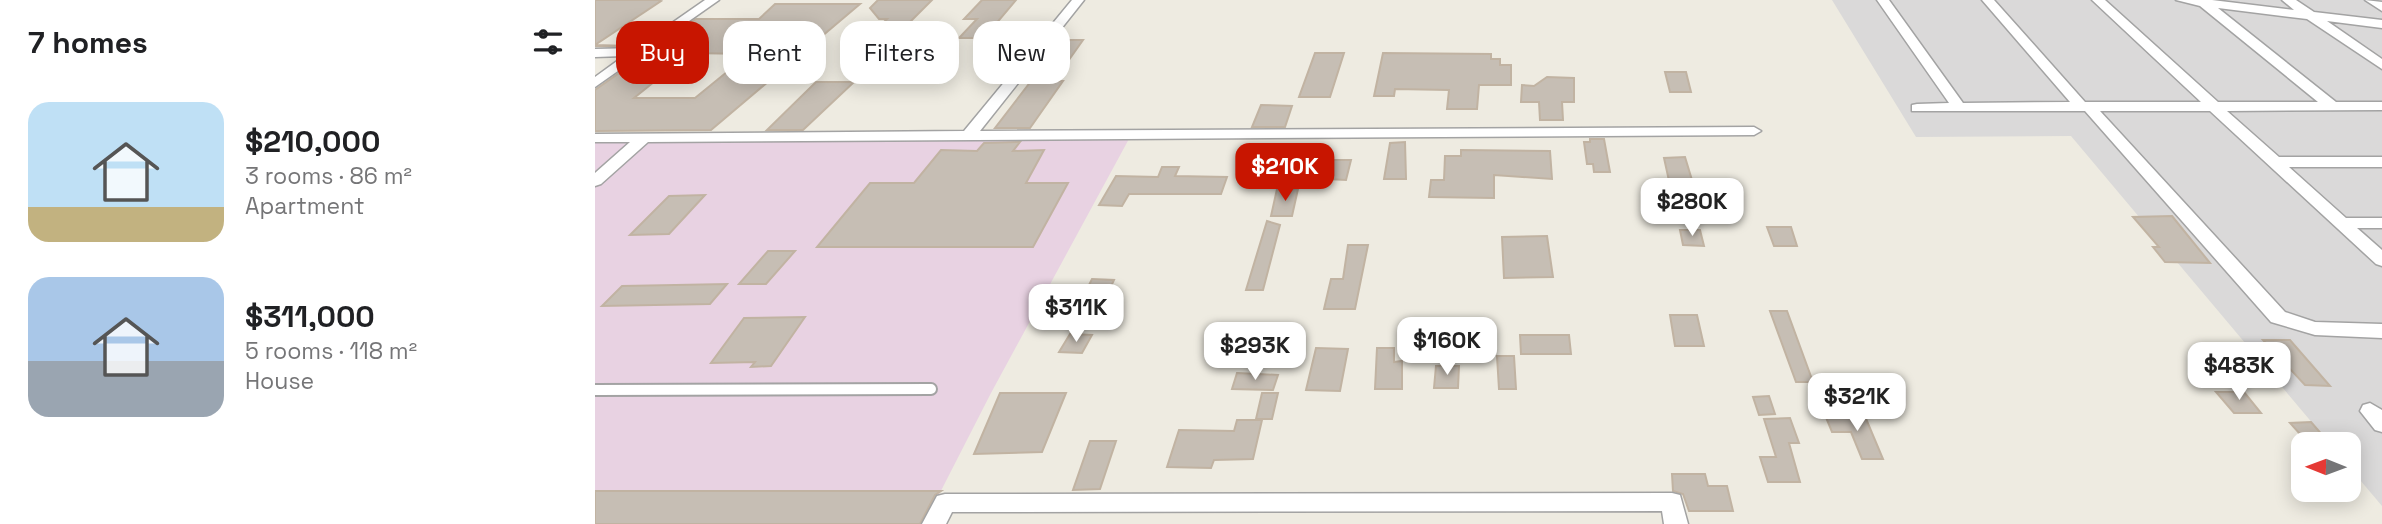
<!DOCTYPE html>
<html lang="en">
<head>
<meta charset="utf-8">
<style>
  :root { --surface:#fff; --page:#f2f2f2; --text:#202124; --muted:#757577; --accent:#c81500 }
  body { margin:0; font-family:"Space Grotesk",sans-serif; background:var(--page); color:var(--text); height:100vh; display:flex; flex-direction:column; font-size:26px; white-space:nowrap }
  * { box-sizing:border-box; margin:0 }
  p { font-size:23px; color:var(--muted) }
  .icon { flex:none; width:38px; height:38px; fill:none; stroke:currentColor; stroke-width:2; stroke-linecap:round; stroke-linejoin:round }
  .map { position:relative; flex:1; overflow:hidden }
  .sheet { display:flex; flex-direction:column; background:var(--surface); width:595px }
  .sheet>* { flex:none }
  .hud { position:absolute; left:21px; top:21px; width:665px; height:63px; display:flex; gap:14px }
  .needle { width:46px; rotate:271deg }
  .fabs { position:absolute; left:1696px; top:432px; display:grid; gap:14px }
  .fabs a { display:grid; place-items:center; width:70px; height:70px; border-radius:14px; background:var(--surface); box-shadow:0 4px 18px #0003; font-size:35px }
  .price { position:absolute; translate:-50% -60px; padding:0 16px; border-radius:14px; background:#fff; color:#222; font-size:23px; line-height:46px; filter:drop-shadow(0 2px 4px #0008) }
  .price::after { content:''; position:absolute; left:50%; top:42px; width:21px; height:16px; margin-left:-10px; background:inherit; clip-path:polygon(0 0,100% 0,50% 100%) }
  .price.selected { background:var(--accent); color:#fff }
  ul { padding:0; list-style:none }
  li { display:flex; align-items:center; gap:21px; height:175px; padding:0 28px }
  li span { display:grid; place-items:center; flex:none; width:196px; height:140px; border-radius:21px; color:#555 }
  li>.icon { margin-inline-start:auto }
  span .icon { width:84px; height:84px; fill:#fffc; stroke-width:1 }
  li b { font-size:30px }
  h2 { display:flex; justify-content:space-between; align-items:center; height:84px; padding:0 28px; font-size:30px }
  .pill { padding:0 24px; border-radius:21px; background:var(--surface); box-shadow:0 4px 18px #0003; font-size:24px; line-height:63px }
  .pill.selected { background:var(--accent); color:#fff }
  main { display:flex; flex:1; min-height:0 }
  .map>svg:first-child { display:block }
</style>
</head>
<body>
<main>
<section class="sheet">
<h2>7 homes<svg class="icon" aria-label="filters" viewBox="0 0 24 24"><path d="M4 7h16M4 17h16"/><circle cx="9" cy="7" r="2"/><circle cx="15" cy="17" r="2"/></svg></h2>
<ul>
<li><span style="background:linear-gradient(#bfe0f5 75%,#c2b280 0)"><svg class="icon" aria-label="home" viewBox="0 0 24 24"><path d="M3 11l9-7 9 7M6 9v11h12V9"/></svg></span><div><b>$210,000</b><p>3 rooms · 86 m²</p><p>Apartment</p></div></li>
<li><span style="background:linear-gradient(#a9c7e8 60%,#9aa5b1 0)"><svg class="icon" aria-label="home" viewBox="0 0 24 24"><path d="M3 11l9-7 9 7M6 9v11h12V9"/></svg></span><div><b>$311,000</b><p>5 rooms · 118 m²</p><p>House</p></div></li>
</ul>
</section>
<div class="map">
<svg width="1787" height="524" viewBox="0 0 1787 524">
  <rect width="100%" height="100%" fill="#eeebe1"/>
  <!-- residential -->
  <path fill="#dad9d9" d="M1237,0h550v506l-33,-39v-23h-19l-259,-308 -155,1z"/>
  <!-- industrial -->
  <path fill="#e8d2e2" d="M535,137l-139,256 -67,131h-329v-386z"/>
  <!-- building -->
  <path fill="#c6beb4" stroke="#c1b3a2" stroke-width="2" fill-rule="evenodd" d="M0,0h63l3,1 -66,44 35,1h-35z
    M283,0h54l-30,30h-26l11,-11h-8l-9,-11z
    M387,0h34l-32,38h-25l18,-19h-13z
    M180,4h85l-149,126 -116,1v-41l101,-71h63zM95,53l59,1 -54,44h-61z
    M429,40h12l-26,31h-17l15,-18h6z
    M461,40h27l-29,41h9l-33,47h-35l43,-56h-7z
    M720,53h29l-14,44h-31z
    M788,53l108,1v5h9v6h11v20h-32l-2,24h-30l2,-19 -54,-1 -1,7h-20z
    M1070,72h21l5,20h-21z
    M952,77l27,1v24h-12l1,18h-23l-1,-18h-18l1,-17 12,1z
    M221,82h38l-51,48h-36z
    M666,105l31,1 -7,21h-33z
    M995,139h14l6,33h-16l-1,-8h-6l-3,-22h6z
    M425,142l-7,9 31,-1 -18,33h42l-35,64h-216l53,-64h44l27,-33 36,1 7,-8z
    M810,142l1,37h-22l6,-36z
    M866,150l89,1 2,28 -58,-4v23l-65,-1 2,-17h13l1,-24h16z
    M1090,157l13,43 -25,-1 -9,-41z
    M738,160h18l-5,20 -18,-1z
    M567,167h17l-4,9 52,1 -6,17h-92l-7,12 -23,-1 17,-29 42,1z
    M682,189h21l-6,27h-21z
    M110,195l-36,39 -39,1 39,-39z
    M1577,216l38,47 -45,-1 -12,-15h6l-26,-30z
    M672,221l13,4 -17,65h-17z
    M1172,227h24l6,19h-23z
    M1085,230h20l4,16 -21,-1z
    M952,236l6,41 -49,1 -2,-41z
    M753,245h20l-13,64h-31l7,-30h12z
    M173,251h27l-29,33h-27z
    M497,279l22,1 -7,15h-23z
    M132,284l-17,20 -108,2 20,-20z
    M1175,311h17l26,71h-17z
    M1075,315h27l7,31h-29z
    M210,317l-34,49 -20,1 4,-5 -44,1 33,-45z
    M475,334l22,1 -10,18 -23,-1z
    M925,335h49l2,19h-50z
    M1668,340h27l40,46 -25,-1z
    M721,348l32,1 -8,42 -34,-1z
    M782,348h17v14l8,-1v28h-27z
    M902,356h17l2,33h-17z
    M841,366h23l-1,22h-24z
    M642,373l41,2 -5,15 -41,-1z
    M1621,392h28l17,21h-27z
    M405,393h66l-24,59 -68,2z
    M667,393h16l-6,26h-16z
    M1174,396l6,18 -16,1 -6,-18z
    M1269,414l19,45h-21l-11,-27h-19l-7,-17z
    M1195,418l9,25h-10l11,39h-32l-8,-25h16l-12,-38z
    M642,420h25l-9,39 -39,1 -3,8 -44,-1 12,-37 55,1z
    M1716,422l19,22h-21l-19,-21z
    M495,441h26l-16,48 -27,1z
    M1077,474h33l3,12h19l6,25h-44l-6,-17 -10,-3z
    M0,491h346l-6,4 -15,29h-325z"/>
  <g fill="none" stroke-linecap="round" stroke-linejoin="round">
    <!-- service casing -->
    <g stroke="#a3a3a3" stroke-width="14">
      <path id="service" d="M0,390l336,-1"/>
    </g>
    <!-- minor casing -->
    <g stroke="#a3a3a3" stroke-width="3">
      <path id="minor" d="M110,0h14l-124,87v-10l29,-21 -29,1v-8l41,-1z
        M477,0h12l-104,131 774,-4 7,4 -7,4 -1106,7 -47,42 -6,2v-13l35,-31h-35v-8l369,-3z
        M1282,0h12l74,103 107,-1 -88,-102h12l91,102h116l-109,-102h13l113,102h100l-118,-96 -24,-6h36l82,10 -12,-10h14l18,12 68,8v8l-55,-7 55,38v10l-75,-50 -89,-11 118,94h46v8l-155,1 52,46h103v10h-93l57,51h36v10h-25l25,22v16l-6,-2 -166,-153h-110l185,201 30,10 67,2v14l-67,-3 -44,-13 -186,-211h-173v-6l5,-1 32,-1z
        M1770,0l17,2v9z
        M1775,403l12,7v22l-7,-2 -15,-19 3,-6z
        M1077,493l8,2 8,29h-24l-2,-13 -710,1 -6,12h-24l15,-28 8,-2z"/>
    </g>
    <!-- service -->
    <use href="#service" stroke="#fff" stroke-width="10"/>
    <!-- minor -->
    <use href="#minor" fill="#fff" fill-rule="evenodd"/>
  </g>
</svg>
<div class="fabs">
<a><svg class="needle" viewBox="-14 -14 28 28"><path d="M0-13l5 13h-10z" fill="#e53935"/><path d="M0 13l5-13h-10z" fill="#757577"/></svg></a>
</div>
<b class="price selected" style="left:690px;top:203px">$210K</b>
<b class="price" style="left:1097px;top:238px">$280K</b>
<b class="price" style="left:481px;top:344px">$311K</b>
<b class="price" style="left:852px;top:377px">$160K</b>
<b class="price" style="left:660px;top:382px">$293K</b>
<b class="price" style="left:1644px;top:402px">$483K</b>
<b class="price" style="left:1262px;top:433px">$321K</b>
<div class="hud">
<a class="pill selected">Buy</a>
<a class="pill">Rent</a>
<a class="pill">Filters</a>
<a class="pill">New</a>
</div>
</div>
</main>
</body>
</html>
